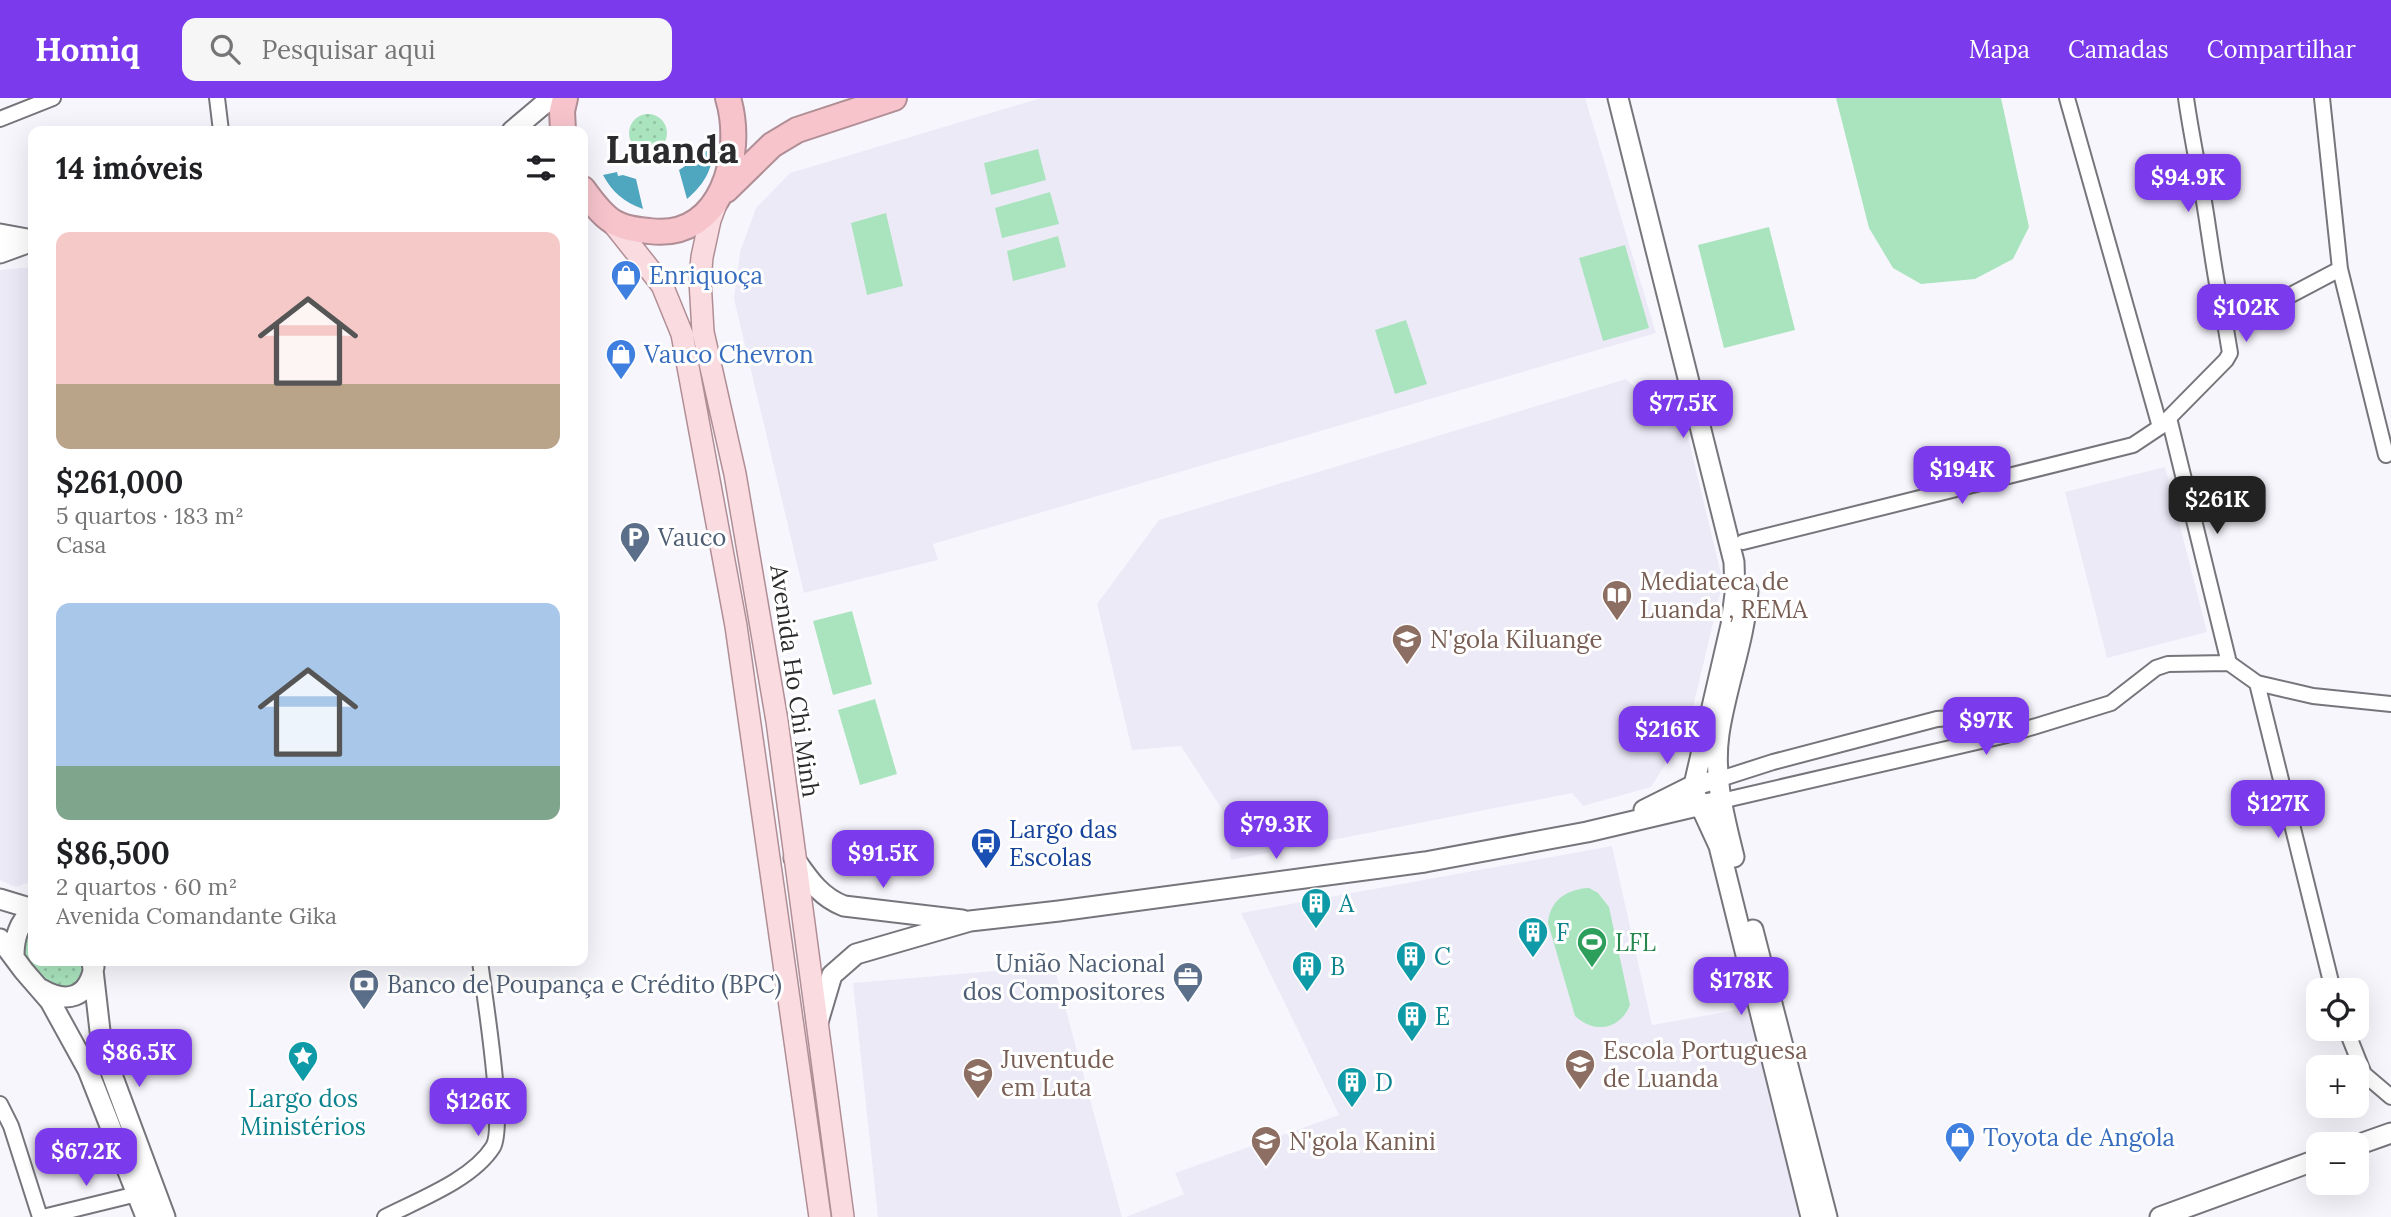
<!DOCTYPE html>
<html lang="pt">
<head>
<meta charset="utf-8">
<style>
  :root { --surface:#fff; --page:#f6f6f6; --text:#202124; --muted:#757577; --accent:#7c3aed }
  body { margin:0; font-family:Lora,serif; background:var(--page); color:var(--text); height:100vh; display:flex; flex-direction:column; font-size:26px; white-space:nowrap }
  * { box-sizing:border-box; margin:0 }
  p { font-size:23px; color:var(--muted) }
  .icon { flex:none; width:38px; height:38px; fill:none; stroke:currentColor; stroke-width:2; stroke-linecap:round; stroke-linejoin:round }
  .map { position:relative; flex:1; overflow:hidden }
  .details { position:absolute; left:28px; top:28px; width:560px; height:840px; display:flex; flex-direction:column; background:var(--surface); border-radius:14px; box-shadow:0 7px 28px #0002 }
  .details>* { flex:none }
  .tools { position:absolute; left:2306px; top:880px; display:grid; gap:14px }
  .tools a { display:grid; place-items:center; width:63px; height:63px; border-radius:14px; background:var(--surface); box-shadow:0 7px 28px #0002; font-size:35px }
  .price { position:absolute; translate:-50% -60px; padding:0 16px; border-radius:14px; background:var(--accent); color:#fff; font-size:23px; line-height:46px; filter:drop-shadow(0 2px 4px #0008) }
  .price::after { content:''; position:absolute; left:50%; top:42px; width:21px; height:16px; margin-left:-10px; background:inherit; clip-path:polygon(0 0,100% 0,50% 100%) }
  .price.current { background:#222; color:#fff }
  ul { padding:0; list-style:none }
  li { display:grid; align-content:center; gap:14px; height:371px; padding:0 28px }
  li span { display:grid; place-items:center; height:217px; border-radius:14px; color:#555 }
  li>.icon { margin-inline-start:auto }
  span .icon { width:126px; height:126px; fill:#fffc; stroke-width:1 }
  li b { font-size:30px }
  h2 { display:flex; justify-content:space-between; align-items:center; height:84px; padding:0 28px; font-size:30px }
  header { display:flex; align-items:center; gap:42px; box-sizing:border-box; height:98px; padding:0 35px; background:var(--accent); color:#fff }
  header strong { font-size:33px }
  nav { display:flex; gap:38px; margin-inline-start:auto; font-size:24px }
  .search { width:490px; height:63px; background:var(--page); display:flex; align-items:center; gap:18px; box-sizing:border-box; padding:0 24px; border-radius:14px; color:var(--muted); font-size:26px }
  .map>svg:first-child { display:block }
</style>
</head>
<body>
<header>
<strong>Homiq</strong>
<div class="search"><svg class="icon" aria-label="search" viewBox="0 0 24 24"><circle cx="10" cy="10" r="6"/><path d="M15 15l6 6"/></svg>Pesquisar aqui</div>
<nav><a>Mapa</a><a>Camadas</a><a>Compartilhar</a></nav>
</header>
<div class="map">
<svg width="2391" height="1119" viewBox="0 0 2391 1119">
  <defs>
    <pattern id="green-dots" width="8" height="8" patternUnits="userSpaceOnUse" patternTransform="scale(1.75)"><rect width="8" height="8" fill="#aae4be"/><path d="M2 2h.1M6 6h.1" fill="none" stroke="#92c4a4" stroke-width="1.8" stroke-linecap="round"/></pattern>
  </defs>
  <rect width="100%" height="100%" fill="#f8f6fd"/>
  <!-- built -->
  <path fill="#edeaf8" d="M1041,0h544l71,235 -723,211 5,16 -134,33 -70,-294 6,-47 16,-44 34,-35z
    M33,169v614l-17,6 -16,-7v-610z
    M1626,281l62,58 35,145 -35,146 -37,59 -68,19 -11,-13 -341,67 -8,-49 -42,-65 -49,4 -35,-146 62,-84z
    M2165,369l42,165 -100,26 -42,-166z
    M1612,748l40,179 96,-17 54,209h-676l58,-23 -9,-21 164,-58 -98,-202z
    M1054,868l68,251h-244l-25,-234z"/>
  <!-- green -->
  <path fill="url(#green-dots)" d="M629 35a19 19 0 1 1 38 0a19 19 0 1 1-38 0Z
    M33,823v40h55l-6,18 -21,12 -24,-12 -21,-37z"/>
  <!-- pitch -->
  <path fill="#aae4be" d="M1836,0h165l28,129 -16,32 -38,20 -54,5 -28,-16 -24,-40z
    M1038,51l8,31 -55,15 -7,-32z
    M1050,94l9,32 -57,14 -7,-30z
    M886,115l17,73 -36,9 -16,-72z
    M1769,129l26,103 -71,18 -26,-103z
    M1058,138l8,31 -53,14 -6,-30z
    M1625,147l24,83 -46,13 -24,-83z
    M1406,222l21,64 -32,10 -20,-64z
    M852,513l20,73 -39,11 -20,-74z
    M875,601l22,75 -37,11 -22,-75z
    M1589,790l9,5 11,14 21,98c-10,25 -36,29 -55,11l-27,-93c2,-23 19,-34 41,-35z"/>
  <!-- water -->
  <path fill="#4ea7bf" d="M713,52c-1,22 -10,35 -26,49l-8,-29 20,-13 -1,-5z
    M617,74l1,4 5,-1 13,4 7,30c-19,-7 -31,-17 -40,-34z"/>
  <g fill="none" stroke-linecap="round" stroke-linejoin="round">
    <!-- street casing -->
    <g stroke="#77757b" stroke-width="18">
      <path id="street" d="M217,0l4,33
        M2067,0l93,329
        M2186,0c6,43 16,86 22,129 5,32 9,64 17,96
        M2322,0l18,171 46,186
        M0,21l53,-21
        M2169,320l60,245
        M1743,444l390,-97 27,-18 66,-67 4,-7 -5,-30 43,-16 72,-38
        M2257,585l56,13 78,8
        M1717,682l56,-18 164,-43c23,-3 32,7 49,20
        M1721,703l286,-66 104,-32 45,-35 12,-4 61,-1 28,20 76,307
        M2346,931l18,45 27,23
        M0,1006l11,22 29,91
        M43,1119l94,-23
        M385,1119c33,-17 87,-37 108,-70 13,-21 -9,-153 -13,-186"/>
    </g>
    <!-- secondary casing -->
    <g stroke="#77757b" stroke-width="23">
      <path id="secondary" d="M1618,0l116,464 1,32 -4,31 -37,160 2,11 23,50 92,371
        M512,33l39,-33
        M0,136l33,6
        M0,155l33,-12
        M1644,712l50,-25 12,-3
        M1734,759c-10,-41 -21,-81 -15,-123 7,-48 26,-94 29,-143
        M794,760c14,20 26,39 50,48l118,14
        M0,801l33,10
        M1753,832l74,287
        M0,841l24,32 26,30 38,69 58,147
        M14,858c0,-19 5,-33 19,-47
        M92,863l8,70 8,33 57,153
        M41,891c26,15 47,9 53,-22
        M818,924l14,-47 24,-21 114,-33 89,-10 366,-49 162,-30 123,-29
        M2357,1047l34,-12
        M2160,1119l159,-58"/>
    </g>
    <!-- primary casing -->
    <g stroke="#b08e95" stroke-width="24">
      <path id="primary" d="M717,103l-7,19 -8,37 -2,23 3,52 32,142 42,247 66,496
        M612,124l50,63 20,49 54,292 84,591"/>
    </g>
    <!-- highway casing -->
    <g stroke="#b08e95" stroke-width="28">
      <path id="highway" d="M563,33l-1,-20 3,-13
        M583,91c8,11 18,25 29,32 10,7 25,9 37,10 73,10 96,-77 79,-133
        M726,92l46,-45 25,-15 97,-32"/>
    </g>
    <!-- street -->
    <use href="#street" stroke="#fff" stroke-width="14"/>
    <!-- secondary -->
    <use href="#secondary" stroke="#fff" stroke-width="19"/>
    <!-- primary -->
    <use href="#primary" stroke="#fadce0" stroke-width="21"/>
    <!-- highway -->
    <use href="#highway" stroke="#f7c4cc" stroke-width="24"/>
  </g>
  <!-- icons -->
  <defs>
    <g id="shop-pin" transform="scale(1.575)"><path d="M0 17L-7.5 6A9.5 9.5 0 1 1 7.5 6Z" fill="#3f7fe0" stroke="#fff"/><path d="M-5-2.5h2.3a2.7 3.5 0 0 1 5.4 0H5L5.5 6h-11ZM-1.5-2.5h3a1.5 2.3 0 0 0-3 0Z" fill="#fff"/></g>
    <g id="parking-pin" transform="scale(1.575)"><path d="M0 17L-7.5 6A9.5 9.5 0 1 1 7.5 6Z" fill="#5c6f8a" stroke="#fff"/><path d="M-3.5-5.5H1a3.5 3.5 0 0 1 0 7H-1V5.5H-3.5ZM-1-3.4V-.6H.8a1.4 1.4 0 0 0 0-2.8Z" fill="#fff"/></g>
    <g id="library-pin" transform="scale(1.575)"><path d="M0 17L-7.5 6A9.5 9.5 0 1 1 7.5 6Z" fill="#8d6e63" stroke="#fff"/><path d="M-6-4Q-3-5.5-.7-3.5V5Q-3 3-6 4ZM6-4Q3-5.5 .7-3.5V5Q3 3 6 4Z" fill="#fff"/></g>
    <g id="university-pin" transform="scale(1.575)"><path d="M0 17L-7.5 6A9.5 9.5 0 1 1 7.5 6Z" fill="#8d6e63" stroke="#fff"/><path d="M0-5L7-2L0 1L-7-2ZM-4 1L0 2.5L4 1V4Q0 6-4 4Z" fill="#fff"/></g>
    <g id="bus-pin" transform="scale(1.575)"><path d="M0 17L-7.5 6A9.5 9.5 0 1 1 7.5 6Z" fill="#1a4fb4" stroke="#fff"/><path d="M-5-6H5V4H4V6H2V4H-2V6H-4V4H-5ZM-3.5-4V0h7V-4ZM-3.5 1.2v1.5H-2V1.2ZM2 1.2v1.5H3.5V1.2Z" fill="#fff"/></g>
    <g id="building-pin" transform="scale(1.575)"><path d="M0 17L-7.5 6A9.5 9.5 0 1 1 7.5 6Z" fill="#0f9aa8" stroke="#fff"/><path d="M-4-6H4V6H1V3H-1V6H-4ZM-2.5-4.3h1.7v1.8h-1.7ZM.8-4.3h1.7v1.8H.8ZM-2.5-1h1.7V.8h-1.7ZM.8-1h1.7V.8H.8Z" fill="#fff"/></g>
    <g id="stadium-pin" transform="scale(1.575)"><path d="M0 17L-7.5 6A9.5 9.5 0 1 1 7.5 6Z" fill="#2e9e5b" stroke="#fff"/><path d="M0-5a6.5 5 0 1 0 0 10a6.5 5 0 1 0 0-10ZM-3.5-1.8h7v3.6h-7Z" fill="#fff"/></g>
    <g id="office-pin" transform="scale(1.575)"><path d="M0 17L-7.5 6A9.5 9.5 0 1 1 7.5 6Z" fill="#5c6f8a" stroke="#fff"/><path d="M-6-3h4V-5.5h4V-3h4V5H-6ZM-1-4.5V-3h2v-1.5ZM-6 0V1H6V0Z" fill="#fff"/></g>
    <g id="bank-pin" transform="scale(1.575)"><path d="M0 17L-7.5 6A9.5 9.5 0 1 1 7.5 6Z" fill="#5c6f8a" stroke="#fff"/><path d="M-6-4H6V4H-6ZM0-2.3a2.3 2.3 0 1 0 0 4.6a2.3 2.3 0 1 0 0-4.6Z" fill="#fff"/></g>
    <g id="sight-pin" transform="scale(1.575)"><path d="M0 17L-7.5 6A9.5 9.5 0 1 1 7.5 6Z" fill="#0f9aa8" stroke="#fff"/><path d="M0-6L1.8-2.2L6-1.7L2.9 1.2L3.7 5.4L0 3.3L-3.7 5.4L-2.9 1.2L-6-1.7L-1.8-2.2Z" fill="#fff"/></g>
    <g id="school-pin" transform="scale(1.575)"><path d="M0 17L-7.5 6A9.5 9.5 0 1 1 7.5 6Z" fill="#8d6e63" stroke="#fff"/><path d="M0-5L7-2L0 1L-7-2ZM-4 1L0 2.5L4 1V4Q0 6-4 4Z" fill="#fff"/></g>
  </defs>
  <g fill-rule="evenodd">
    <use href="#shop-pin" x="626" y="177"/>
    <use href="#shop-pin" x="621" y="256"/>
    <use href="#parking-pin" x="635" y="439"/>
    <use href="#library-pin" x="1617" y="497"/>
    <use href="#university-pin" x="1407" y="541"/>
    <use href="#bus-pin" x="986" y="745"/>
    <use href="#building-pin" x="1316" y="805"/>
    <use href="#building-pin" x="1533" y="834"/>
    <use href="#stadium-pin" x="1592" y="844"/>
    <use href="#building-pin" x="1411" y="858"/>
    <use href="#building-pin" x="1307" y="868"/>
    <use href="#office-pin" x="1188" y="879"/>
    <use href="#bank-pin" x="364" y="886"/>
    <use href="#building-pin" x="1412" y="918"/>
    <use href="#sight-pin" x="303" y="958"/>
    <use href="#school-pin" x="1580" y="966"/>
    <use href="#university-pin" x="978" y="975"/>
    <use href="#building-pin" x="1352" y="984"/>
    <use href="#shop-pin" x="1960" y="1039"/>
    <use href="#university-pin" x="1266" y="1043"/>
  </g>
  <g text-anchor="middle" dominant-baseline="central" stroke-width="6" stroke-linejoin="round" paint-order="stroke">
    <!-- shop labels -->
    <g font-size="24" fill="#366cbe" stroke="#fff" text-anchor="start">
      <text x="649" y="177">Enriquoça</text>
      <text x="644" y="256">Vauco Chevron</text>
      <text x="1983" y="1039">Toyota de Angola</text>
    </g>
    <!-- service labels -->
    <g font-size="24" fill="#4e5e75" stroke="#fff" text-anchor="start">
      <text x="658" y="439">Vauco</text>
      <text x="1165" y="865" text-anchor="end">União Nacional<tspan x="1165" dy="28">dos Compositores</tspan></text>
      <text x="387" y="886">Banco de Poupança e Crédito (BPC)</text>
    </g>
    <!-- education labels -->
    <g font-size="24" fill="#785e54" stroke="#fff" text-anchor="start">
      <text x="1640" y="483">Mediateca de<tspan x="1640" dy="28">Luanda , REMA</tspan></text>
      <text x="1430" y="541">N'gola Kiluange</text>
      <text x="1603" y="952">Escola Portuguesa<tspan x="1603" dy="28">de Luanda</tspan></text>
      <text x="1001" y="961">Juventude<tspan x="1001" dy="28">em Luta</tspan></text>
      <text x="1289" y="1043">N'gola Kanini</text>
    </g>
    <!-- street labels -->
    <g font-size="24" fill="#2c2b2e" stroke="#fff">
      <text transform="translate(795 583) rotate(82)">Avenida Ho Chi Minh</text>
    </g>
    <!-- transit labels -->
    <g font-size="24" fill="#164399" stroke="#fff" text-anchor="start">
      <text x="1009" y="731">Largo das<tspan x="1009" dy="28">Escolas</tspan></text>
    </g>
    <!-- culture labels -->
    <g font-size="24" fill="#0d838f" stroke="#fff" text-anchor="start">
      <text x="1339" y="805">A</text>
      <text x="1556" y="834">F</text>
      <text x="1434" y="858">C</text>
      <text x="1330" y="868">B</text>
      <text x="1435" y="918">E</text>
      <text x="1375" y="984">D</text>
      <text x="303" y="1000" text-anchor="middle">Largo dos<tspan x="303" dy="28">Ministérios</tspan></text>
    </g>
    <!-- leisure labels -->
    <g font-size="24" fill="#27864d" stroke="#fff" text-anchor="start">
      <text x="1615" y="844">LFL</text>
    </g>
    <!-- town labels -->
    <g font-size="38" font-weight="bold" fill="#2c2b2e" stroke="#fff">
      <text x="672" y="51">Luanda</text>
    </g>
  </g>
</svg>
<div class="tools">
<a><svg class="icon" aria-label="locate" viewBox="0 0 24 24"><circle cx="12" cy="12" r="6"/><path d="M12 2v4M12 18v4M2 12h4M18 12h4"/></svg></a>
<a>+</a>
<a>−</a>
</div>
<b class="price" style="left:2188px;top:116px">$94.9K</b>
<b class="price" style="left:2246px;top:246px">$102K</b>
<b class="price" style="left:1683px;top:342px">$77.5K</b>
<b class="price" style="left:1962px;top:408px">$194K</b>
<b class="price current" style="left:2217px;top:438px">$261K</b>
<b class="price" style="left:1986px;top:659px">$97K</b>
<b class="price" style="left:1667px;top:668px">$216K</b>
<b class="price" style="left:2278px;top:742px">$127K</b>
<b class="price" style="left:1276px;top:763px">$79.3K</b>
<b class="price" style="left:883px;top:792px">$91.5K</b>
<b class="price" style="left:1741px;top:919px">$178K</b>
<b class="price" style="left:139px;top:991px">$86.5K</b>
<b class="price" style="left:478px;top:1040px">$126K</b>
<b class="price" style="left:86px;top:1090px">$67.2K</b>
<section class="details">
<h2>14 imóveis<svg class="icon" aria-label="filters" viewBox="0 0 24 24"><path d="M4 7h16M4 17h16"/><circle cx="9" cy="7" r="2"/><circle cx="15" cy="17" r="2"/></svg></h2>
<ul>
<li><span style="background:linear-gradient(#f6c9c9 70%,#b9a48a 0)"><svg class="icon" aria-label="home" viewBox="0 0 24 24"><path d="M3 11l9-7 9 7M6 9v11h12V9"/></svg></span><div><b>$261,000</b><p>5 quartos · 183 m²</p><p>Casa</p></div></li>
<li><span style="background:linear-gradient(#a9c7e8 75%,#7fa58c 0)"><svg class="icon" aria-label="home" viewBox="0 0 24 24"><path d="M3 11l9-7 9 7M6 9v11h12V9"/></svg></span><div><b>$86,500</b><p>2 quartos · 60 m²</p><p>Avenida Comandante Gika</p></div></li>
</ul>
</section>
</div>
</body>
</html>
